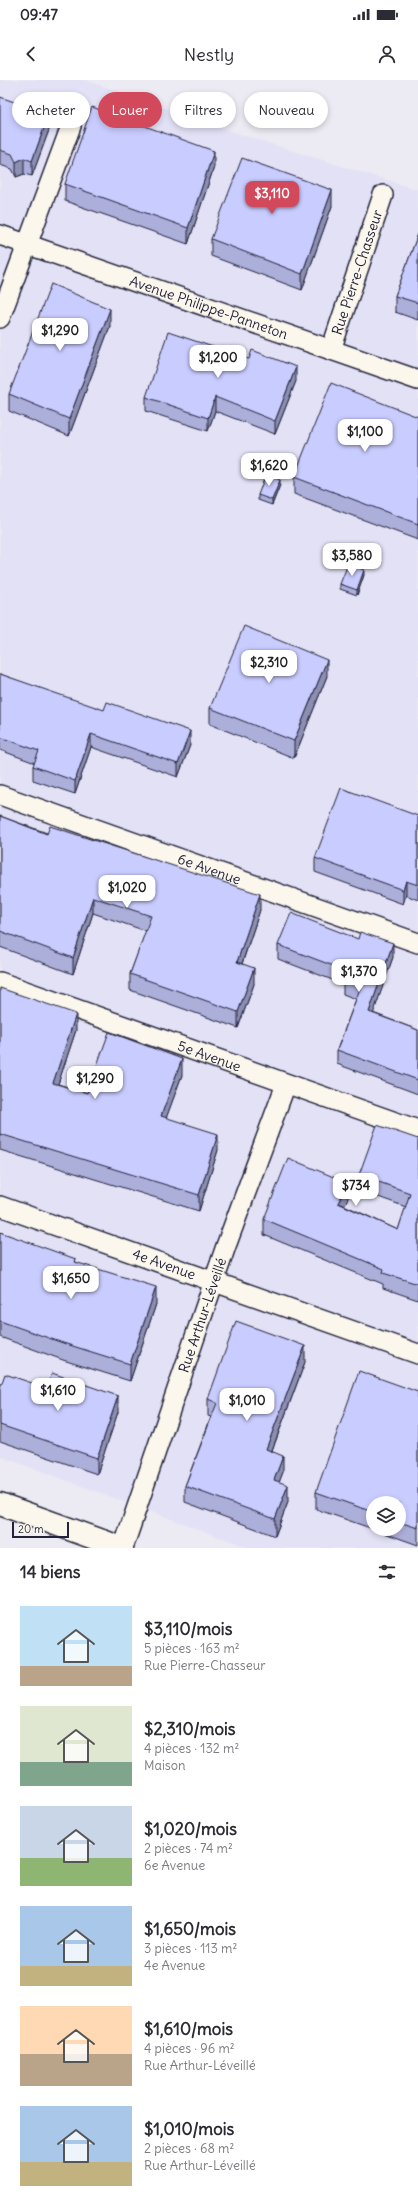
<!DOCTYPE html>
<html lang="fr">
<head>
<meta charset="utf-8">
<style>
  :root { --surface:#fff; --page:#f2f2f3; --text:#2b2b33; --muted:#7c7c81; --accent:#d1495b }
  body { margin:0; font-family:Delius,sans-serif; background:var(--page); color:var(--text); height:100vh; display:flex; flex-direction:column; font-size:15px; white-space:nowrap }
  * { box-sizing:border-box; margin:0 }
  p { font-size:13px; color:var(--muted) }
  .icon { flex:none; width:22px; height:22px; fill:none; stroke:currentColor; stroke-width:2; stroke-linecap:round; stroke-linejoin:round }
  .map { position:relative; height:1468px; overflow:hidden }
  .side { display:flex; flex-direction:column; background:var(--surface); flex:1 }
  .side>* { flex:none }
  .guide { position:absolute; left:12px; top:12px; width:394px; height:36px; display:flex; gap:8px }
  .fabs { position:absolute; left:366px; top:1416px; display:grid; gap:8px }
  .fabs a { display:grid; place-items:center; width:40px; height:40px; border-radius:50%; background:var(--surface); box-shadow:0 2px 6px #0003; font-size:20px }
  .scale { position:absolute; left:12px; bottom:10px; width:57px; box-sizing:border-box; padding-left:4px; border:2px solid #22223b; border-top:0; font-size:11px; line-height:14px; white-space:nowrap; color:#22223b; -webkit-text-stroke:3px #fbf7ec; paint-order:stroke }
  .price { position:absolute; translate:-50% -34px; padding:0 9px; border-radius:8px; background:#fff; color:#222; font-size:13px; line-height:26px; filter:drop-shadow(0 1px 2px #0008) }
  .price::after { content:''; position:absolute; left:50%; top:24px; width:12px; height:9px; margin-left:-6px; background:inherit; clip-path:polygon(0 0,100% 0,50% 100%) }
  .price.selected { background:var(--accent); color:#fff }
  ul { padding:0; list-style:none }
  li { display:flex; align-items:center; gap:12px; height:100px; padding:0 20px }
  li span { display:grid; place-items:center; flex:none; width:112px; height:80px; border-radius:0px; color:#555 }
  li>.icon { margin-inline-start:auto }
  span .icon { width:48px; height:48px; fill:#fffc; stroke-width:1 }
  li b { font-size:17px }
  h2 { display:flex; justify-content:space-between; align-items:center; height:48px; padding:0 20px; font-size:17px }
  .chip { padding:0 14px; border-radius:18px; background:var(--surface); box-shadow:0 2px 6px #0003; font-size:14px; line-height:36px }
  .chip.selected { background:var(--accent); color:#fff }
  .status { display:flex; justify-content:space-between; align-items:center; height:28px; padding:0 20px; background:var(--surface); direction:ltr }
  .status svg { height:11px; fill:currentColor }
  header { display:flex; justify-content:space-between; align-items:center; height:52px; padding:0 20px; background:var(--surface); font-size:18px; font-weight:600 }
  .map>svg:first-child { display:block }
</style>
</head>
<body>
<div class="status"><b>09:47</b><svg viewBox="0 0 49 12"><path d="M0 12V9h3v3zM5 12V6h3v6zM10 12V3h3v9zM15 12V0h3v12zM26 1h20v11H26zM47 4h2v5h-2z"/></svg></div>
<header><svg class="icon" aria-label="back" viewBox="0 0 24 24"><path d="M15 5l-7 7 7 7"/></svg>Nestly<svg class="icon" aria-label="person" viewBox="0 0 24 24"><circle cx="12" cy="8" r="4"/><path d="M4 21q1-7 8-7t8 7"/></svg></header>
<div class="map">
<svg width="418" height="1468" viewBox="0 0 418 1468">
  <rect width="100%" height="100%" fill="#eceaf2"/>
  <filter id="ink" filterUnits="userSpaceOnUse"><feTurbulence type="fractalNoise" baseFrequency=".025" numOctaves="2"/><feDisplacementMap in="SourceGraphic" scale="8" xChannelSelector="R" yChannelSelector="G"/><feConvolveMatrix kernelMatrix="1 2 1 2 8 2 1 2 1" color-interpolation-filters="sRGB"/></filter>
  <g filter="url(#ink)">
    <!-- built -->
    <path fill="#e2e1f6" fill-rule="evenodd" d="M0,0h85l157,55 176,55v1358h-168l-250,-92zM373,1423h26v26h-26z"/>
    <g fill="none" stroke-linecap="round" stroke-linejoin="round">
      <!-- minor casing -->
      <g stroke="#22223b" stroke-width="22">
        <g id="minor">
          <path id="s1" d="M0,155l418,145"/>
          <path d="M0,238l71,-192"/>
          <path id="s2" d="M331,270l52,-155"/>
          <path id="s3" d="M0,715l418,148"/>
          <path id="s4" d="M0,902l418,148"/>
          <path id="s5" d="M0,1126l418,148"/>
          <path id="s6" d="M123,1468l103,-302 60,-162"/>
        </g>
      </g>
      <!-- major casing -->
      <g stroke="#22223b" stroke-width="25">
        <path id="major" d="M0,1424l122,44"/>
      </g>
      <!-- minor -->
      <use href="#minor" stroke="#fbf7ec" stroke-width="19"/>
      <!-- major -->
      <use href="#major" stroke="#fbf7ec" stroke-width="22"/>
    </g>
    <!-- wall -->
    <path fill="#adafdb" stroke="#22223b" d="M0,17l49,33 -17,46 -8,-2 -8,3 -4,-8 -12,-4z
      M214,87l-26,77 -123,-43v-17z
      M332,126l-30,84 -91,-34v-17z
      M418,154v86l-23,-8v-16z
      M110,246l-41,110 -60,-25v-17z
      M249,279l47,22 -21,53 -60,-23 -7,20 -62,-20v-14z
      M418,337v123l-124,-46v-17z
      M280,405l-8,20 -14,-5v-5z
      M364,495l-7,20 -17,-6v-5z
      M0,594l190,71 -12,32 -87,-30 -16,47 -42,-14v-14l2,-3 -35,-13z
      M327,596l-33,82 -84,-34v-16z
      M0,736l260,94 -18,54 12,20 -16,44 -108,-38v-16l16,-43 -53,-18 -20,61 -73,-27z
      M418,736v84l-12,-5 -3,9 -88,-32v-14z
      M278,865l115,12 -20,56 45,17v64l-81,-30v-14l19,-51 -13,-5v-10l-65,-25z
      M0,908l76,42 -18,54 29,9 95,-18 -16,43 52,32 -19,61 -199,-61z
      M418,1059v161l-35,-12v-4l-119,-49v-16l84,-21 -4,7 54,25 8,-23 -47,-17v-15z
      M0,1152l76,30 80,42 -26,77 -67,-21 -63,-23z
      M305,1282l-33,89 11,21 -4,10 9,20 -13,34 -90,-34v-16l26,-69 -3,-1v-17z
      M0,1308h47l71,24 -21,62 -97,-33z
      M418,1312v153l-45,-16h26v-26h-26v26l-57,-20v-17z"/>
    <!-- shaded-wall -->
    <path fill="#8d8fb2" stroke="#22223b" d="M49,34v16l-17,46v-15z
      M214,71v16l-26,77v-16z
      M24,78v16l-8,3v-15z
      M332,110v16l-30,84v-16z
      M110,229v17l-41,110v-17z
      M296,287v14l-21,53v-13z
      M215,317v14l-7,20v-13z
      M280,400v5l-8,20v-5z
      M364,490v5l-7,20v-5z
      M327,580v16l-33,82v-17z
      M190,651v14l-12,32v-13z
      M91,654v13l-16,47v-13z
      M406,801v14l-3,9v-14z
      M260,814v16l-23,68v-16z
      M93,817v16l-20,61v-16z
      M393,863v14l-24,69v-14z
      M254,888v16l-16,44v-16z
      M76,934v16l-23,69v-16z
      M182,979v16l-21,57v-16z
      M218,1054v16l-19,61v-16z
      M348,1103v15l-10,20v-15z
      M156,1207v17l-26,77v-17z
      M305,1266v16l-39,104v-17z
      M118,1316v16l-21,62v-16z
      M283,1376v16l-9,24v-16z
      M288,1405v17l-13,34v-17z"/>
    <!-- building -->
    <path fill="#c9ccff" stroke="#22223b" d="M0,17l49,17 -17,47 -8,-3 -8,4 -4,-8 -12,-4z
      M92,27l122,44 -26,77 -123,-44z
      M242,78l90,32 -30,84 -91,-35z
      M418,154v69l-23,-7z
      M51,204l59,25 -41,110 -60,-25z
      M168,252l81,27 3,-9 44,17 -21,54 -60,-24 -7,21 -62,-21z
      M331,303l87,34v107l-124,-47z
      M266,394l14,6 -8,20 -14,-5z
      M348,484l16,6 -7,20 -17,-6z
      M244,546l83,34 -33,81 -84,-33z
      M0,594l104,36 3,-8 83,29 -12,33 -87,-30 -16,47 -42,-15 6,-15 -39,-14z
      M341,708l77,28v69l-12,-4 -3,9 -88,-32z
      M0,736l47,18 3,-8 210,68 -23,68 17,6 -16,44 -108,-38 21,-58 -58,-19 -20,61 -73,-27z
      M291,833l67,26 2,-7 33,11 -24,69 49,18v50l-81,-30 24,-64 -18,-6 4,-9 -69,-26z
      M0,908l76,26 -23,69 34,10 22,-61 73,27 -21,57 57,18 -19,61 -199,-61z
      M377,1045l41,14v145l-35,-11 1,-4 -120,-50 24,-61 60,25 -10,20 60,27 12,-37 -51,-18z
      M0,1152l76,27 -1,3 81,25 -26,77 -67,-21 -63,-22z
      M236,1241l69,25 -39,103 17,7 -9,24 14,5 -13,34 -90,-33 32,-83 -9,-4z
      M359,1291l59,21v136l-19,-6v-19h-26v9l-57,-20z
      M52,1293l66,23 -21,62 -97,-33v-37l5,-14 42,14z"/>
  </g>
  <g text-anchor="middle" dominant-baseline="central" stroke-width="4" stroke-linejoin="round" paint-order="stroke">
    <!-- street labels -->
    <g font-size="14" fill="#22223b" stroke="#fbf7ec">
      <text stroke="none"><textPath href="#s2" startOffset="82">Rue Pierre-Chasseur</textPath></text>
      <text stroke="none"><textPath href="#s1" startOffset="221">Avenue Philippe-Panneton</textPath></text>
      <text stroke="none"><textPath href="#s3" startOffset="222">6e Avenue</textPath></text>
      <text stroke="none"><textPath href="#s4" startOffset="222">5e Avenue</textPath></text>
      <text stroke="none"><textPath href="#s5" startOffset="174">4e Avenue</textPath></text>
      <text stroke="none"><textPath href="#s6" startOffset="246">Rue Arthur-Léveillé</textPath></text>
    </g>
  </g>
</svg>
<div class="fabs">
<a><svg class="icon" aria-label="layers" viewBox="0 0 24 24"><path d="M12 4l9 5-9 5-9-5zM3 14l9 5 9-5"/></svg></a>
</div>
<div class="scale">20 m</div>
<b class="price selected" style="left:272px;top:135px">$3,110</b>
<b class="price" style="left:60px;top:272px">$1,290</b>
<b class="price" style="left:218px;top:299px">$1,200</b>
<b class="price" style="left:365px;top:373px">$1,100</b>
<b class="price" style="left:269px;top:407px">$1,620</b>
<b class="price" style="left:352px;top:497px">$3,580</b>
<b class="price" style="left:269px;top:604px">$2,310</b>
<b class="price" style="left:127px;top:829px">$1,020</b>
<b class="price" style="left:359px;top:913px">$1,370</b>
<b class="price" style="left:95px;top:1020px">$1,290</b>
<b class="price" style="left:356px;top:1127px">$734</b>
<b class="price" style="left:71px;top:1220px">$1,650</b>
<b class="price" style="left:58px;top:1332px">$1,610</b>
<b class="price" style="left:247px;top:1342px">$1,010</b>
<div class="guide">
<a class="chip">Acheter</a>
<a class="chip selected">Louer</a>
<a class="chip">Filtres</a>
<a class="chip">Nouveau</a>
</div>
</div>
<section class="side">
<h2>14 biens<svg class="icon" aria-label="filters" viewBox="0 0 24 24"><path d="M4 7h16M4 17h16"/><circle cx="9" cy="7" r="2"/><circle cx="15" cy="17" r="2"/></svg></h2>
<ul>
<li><span style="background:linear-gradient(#bfe0f5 75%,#b9a48a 0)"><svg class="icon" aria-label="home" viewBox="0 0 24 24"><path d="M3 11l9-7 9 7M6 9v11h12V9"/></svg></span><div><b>$3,110/mois</b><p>5 pièces · 163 m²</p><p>Rue Pierre-Chasseur</p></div></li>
<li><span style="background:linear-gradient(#dfe7d0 70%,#7fa58c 0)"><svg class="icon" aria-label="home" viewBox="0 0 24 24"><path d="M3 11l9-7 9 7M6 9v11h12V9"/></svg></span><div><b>$2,310/mois</b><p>4 pièces · 132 m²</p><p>Maison</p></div></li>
<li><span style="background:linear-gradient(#c9d6e8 65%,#8fb573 0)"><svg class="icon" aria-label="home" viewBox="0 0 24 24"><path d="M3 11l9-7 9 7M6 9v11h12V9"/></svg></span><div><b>$1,020/mois</b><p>2 pièces · 74 m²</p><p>6e Avenue</p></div></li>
<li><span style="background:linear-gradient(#a9c7e8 75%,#c2b280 0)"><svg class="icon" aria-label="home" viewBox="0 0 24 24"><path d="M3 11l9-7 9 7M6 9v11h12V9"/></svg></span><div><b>$1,650/mois</b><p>3 pièces · 113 m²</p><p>4e Avenue</p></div></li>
<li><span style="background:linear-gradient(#ffd9b3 60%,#b9a48a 0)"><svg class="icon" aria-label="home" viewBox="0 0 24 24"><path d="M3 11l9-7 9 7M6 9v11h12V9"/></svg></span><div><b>$1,610/mois</b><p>4 pièces · 96 m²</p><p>Rue Arthur-Léveillé</p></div></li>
<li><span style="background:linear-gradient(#a9c7e8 70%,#c2b280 0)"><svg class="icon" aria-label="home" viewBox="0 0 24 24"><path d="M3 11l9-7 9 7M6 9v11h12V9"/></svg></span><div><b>$1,010/mois</b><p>2 pièces · 68 m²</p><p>Rue Arthur-Léveillé</p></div></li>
</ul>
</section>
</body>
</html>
